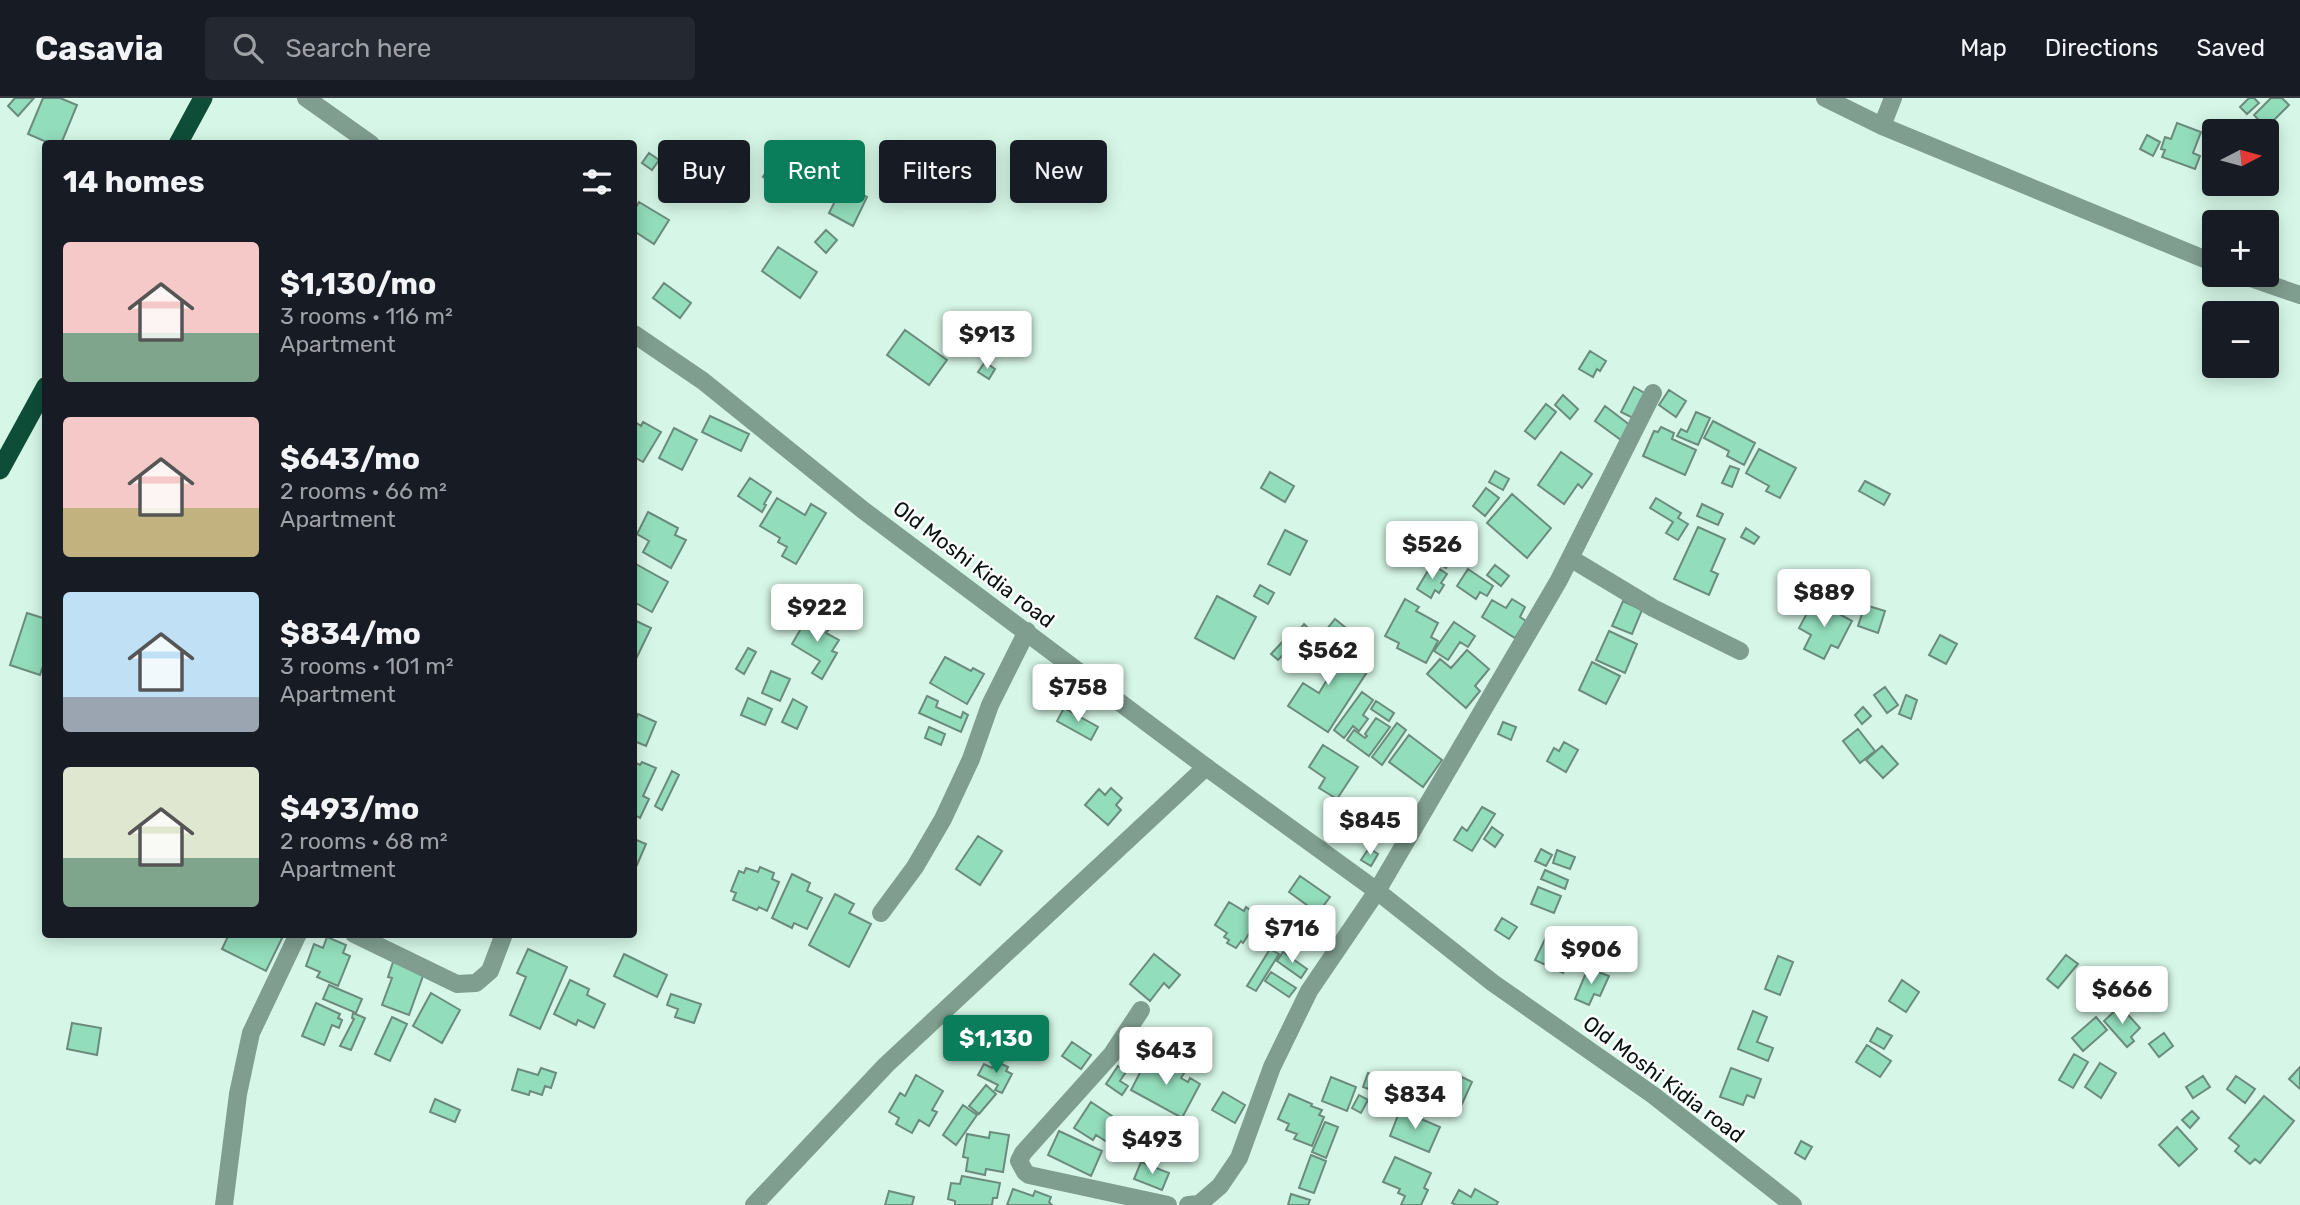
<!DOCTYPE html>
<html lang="en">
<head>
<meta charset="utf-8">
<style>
  :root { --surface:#171b24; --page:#242831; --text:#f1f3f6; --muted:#9ea1a6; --line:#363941; --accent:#0a7d5a }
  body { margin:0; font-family:Rubik,sans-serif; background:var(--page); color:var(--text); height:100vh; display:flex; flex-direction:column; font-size:26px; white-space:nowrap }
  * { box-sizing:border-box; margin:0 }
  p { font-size:23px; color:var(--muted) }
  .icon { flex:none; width:38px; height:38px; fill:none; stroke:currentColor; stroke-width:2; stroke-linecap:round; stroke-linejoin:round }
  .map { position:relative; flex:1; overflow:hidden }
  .sheet { position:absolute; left:42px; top:42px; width:595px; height:798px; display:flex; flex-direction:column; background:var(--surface); border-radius:7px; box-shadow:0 4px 18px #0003 }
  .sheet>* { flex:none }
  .guide { position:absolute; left:658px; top:42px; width:665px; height:63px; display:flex; gap:14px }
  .needle { width:46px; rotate:84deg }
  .fabs { position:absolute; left:2202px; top:21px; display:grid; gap:14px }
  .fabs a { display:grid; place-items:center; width:77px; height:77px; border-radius:7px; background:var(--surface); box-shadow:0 4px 18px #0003; font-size:35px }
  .price { position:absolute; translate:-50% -60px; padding:0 16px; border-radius:7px; background:#fff; color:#222; font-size:23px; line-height:46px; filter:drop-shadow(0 2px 4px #0008) }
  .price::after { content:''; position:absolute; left:50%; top:42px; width:21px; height:16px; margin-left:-10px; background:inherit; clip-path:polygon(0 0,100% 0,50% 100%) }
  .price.current { background:var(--accent); color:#fff }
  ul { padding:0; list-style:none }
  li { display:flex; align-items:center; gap:21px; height:175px; padding:0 21px }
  li span { display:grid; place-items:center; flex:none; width:196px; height:140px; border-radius:7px; color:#555 }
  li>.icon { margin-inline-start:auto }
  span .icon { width:84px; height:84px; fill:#fffc; stroke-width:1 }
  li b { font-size:30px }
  h2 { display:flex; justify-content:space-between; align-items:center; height:84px; padding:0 21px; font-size:30px }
  .tag { padding:0 24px; border-radius:7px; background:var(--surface); box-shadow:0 4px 18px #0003; font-size:24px; line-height:63px }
  .tag.current { background:var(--accent); color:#fff }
  header { display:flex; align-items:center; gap:42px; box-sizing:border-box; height:98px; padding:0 35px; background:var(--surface); border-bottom:2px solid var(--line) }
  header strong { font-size:33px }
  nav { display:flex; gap:38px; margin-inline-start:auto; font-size:24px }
  .search { width:490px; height:63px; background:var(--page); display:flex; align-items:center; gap:18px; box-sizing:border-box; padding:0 24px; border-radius:7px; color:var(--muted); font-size:26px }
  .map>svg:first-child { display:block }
</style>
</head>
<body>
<header>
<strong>Casavia</strong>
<div class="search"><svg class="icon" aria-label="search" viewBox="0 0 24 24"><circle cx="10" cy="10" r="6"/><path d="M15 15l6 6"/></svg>Search here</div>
<nav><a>Map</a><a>Directions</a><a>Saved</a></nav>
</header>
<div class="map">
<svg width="2300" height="1107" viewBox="0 0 2300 1107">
  <rect width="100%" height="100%" fill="#d6f7e7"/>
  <!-- building -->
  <path fill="#92ddbc" stroke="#6c8b7c" stroke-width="2" d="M15,0h19l-16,18 -10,-10z
    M43,0h17l17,7 -16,39h-10l-23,-10z
    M2249,0h5l5,5 -12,11 -7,-7z
    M2271,0h11l7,7 -23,23 -12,-13z
    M2177,25l24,9 -8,21 7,3 -5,13 -33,-12 3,-7 -4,-1 4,-12 6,2z
    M2147,37l13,7 -7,14 -13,-7z
    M778,53l23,14 -14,26 -24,-14z
    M649,55l10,7 -7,10 -10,-7z
    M678,55l27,16 -11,20 -28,-16z
    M843,87l24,12 -14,29 -24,-13z
    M639,104l30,18 -15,24 -20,-13v-20z
    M826,132l11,10 -11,13 -11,-11z
    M778,149l39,25 -17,26 -38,-27z
    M664,185l27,20 -11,15 -27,-20z
    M905,232l42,30 -18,25 -42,-30z
    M1590,253l16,10 -6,10 -3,-2 -4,8 -14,-8z
    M985,264l10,7 -6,10 -11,-7z
    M1634,289l12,7 -13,24 -12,-6z
    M1669,292l17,11 -10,16 -17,-12z
    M1563,297l15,14 -8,10 -15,-14z
    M1546,306l10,8 -21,27 -10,-8z
    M1605,308l26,20 -10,14 -26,-19z
    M1696,314l14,6 -12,27 -21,-9 4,-7 6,3z
    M710,318l39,18 -8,17 -39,-19z
    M634,323l7,5 2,-4 18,10 -18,30 -9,-5z
    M1713,323l42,22 -11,22 -17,-9 2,-5 -25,-13z
    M1661,329l13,6 -2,6 24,11 -11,25 -42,-19 11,-25 4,1z
    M674,330l23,12 -15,30 -23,-12z
    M1759,351l37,19 -16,30 -14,-7 3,-5 -23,-13z
    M1561,354l31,22 -10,14 -4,-4 -14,20 -26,-19z
    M1730,368l9,3 -7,18 -10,-4z
    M1495,373l14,8 -6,11 -14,-8z
    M1270,374l24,14 -9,16 -24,-14z
    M750,380l21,14 -7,12 2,1 -4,7 -24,-16z
    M1865,383l25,13 -6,11 -25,-14z
    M1486,390l13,10 -14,18 -12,-10z
    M1512,396l39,34 -24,30 -40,-35z
    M777,400l28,17 6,-11 15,9 -30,51 -14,-8 5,-9 -9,-5 2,-4 -20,-12z
    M1656,400l25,15 -3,5 10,6 -10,16 -12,-7 7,-11 -23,-14z
    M1702,406l21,10 -5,11 -21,-9z
    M648,414l30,16 -3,7 11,5 -15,28 -28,-16 6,-11 -12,-7z
    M1698,429l27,12 -14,32 7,3 -9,21 -35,-16z
    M1746,430l13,9 -5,7 -13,-7z
    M1285,432l22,11 -17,34 -22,-11z
    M1447,440l12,8 -13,22 -12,-7z
    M634,465l34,19 -16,30 -18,-10z
    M1432,466l15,10 -6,9 3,2 -5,8 -4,-3 -4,8 -14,-9z
    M1495,467l14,11 -8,10 -14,-11z
    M1468,471l25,17 -6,10 -7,-4 -4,7 -19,-13z
    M1844,481l17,7 -9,21 -16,-7z
    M1260,487l14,8 -6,11 -14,-8z
    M1217,498l39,21 -22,42 -39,-21z
    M1405,501l14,8 -3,4 22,12 -7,14 7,4 -12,22 -29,-15 2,-5 -14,-7z
    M1512,501l13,8 -5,10 6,4 -11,17 -33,-21 10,-17 14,8z
    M1814,502l38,21 -14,27 -7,-3 -7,14 -20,-10 7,-14 -12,-7z
    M1623,503l19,9 -10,24 -20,-8z
    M1865,507l20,6 -7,22 -20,-7z
    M27,515l19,6v38l-6,18 -30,-10z
    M809,517l21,13 -4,5 13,7 -7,11 5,2 -15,26 -10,-6 8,-12 -28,-17z
    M1335,521l16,13 -9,11 -15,-14z
    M634,522l17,8 -17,35z
    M1454,524l21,14 -7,11 -8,-5 -12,18 -14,-9z
    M1304,526l11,11 -5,6 -12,-9z
    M1609,533l28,13 -12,29 -29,-13z
    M1940,537l17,9 -11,20 -17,-9z
    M1286,540l7,7 -15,15 -7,-6z
    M1317,542l50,32 -39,60 -40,-26 15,-23 16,10 11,-18 -25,-16z
    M1349,542l11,9 -6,7 -11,-9z
    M748,550l8,4 -12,22 -8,-5z
    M1467,552l22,19 -14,17 5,5 -14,17 -39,-34 13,-15 11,9z
    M945,559l26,14 2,-3 11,6 -17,30 -37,-21z
    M1592,564l28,14 -14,28 -27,-14z
    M771,573l19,8 -10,22 -18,-8z
    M1885,589l13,18 -11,8 -13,-18z
    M1362,594l11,8 -10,15 5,4 -9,12 -6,-5 -9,12 -10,-8z
    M1906,597l11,5 -6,19 -12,-5z
    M927,598l11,5 -2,6 25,11 2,-6 5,3 -7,17 -42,-19z
    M748,600l24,11 -7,16 -24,-10z
    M793,601l14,8 -10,22 -15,-7z
    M1376,603l18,12 -5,8 -18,-12z
    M1863,609l8,9 -9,8 -7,-9z
    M1064,610l34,19 -7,13 -34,-19z
    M638,616l18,8 -10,24 -12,-5v-16z
    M1376,620l14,9 -21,29 -22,-16 7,-10 11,8 2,-2 -2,-2z
    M1503,624l13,5 -5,13 -13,-6z
    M1397,625l9,7 -24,35 -10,-8z
    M929,629l16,7 -4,11 -16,-7z
    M1858,631l17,22 -15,12 -17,-22z
    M1409,637l33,25 -19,27 -34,-25z
    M1564,644l14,8 -12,22 -19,-11 7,-13 5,3z
    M1323,647l35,22 -21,32 -18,-11 6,-10 -16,-11z
    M1882,648l16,18 -15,14 -17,-18z
    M634,664l6,3 2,-3 14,6 -13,28 6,3 -9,19 -6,-3z
    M672,673l7,4 -17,35 -7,-4z
    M1111,690l11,10 -6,7 5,5 -13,15 -23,-20 14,-16 6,6z
    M1359,709l25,21 -14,18 -25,-21z
    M1482,709l13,7 -23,37 -18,-11 8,-13 5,4z
    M1492,729l11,8 -8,12 -11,-8z
    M978,738l24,15 -22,34 -24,-16z
    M634,741l12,5 -9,21 -3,-2z
    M1369,750l9,6 -7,12 -10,-6z
    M1541,751l11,6 -6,11 -11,-5z
    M1557,752l18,7 -5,12 -17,-6z
    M760,769l14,6 -2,6 7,3 -12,29 -8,-4 -2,3 -24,-10 3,-7 -5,-2 8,-20 5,2 2,-5 12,4z
    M1545,772l23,10 -3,9 -24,-10z
    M792,776l18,9 -3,8 15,7 -15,31 -13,-6 -2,5 -20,-10z
    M1300,778l30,21 -12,16 -29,-21z
    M1538,789l23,9 -7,17 -23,-9z
    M835,796l19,10 -5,9 22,11 -22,43 -40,-22z
    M1229,804l15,9 2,-4 14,10 -17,26 -2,-2 -5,7 -9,-5 2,-3 -5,-3 3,-4 -12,-8z
    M1502,820l15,9 -8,12 -14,-9z
    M229,836h55l-18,37 -44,-22z
    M1547,837l14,6 2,-5 14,7 -14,30 -28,-13z
    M327,839l19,8 -3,8 7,3 -12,30 -21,-9 3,-5 -14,-6 8,-22 9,4z
    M528,851l39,18 -27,62 -30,-14 16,-38 -9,-4z
    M1270,851l9,5 -23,37 -9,-5z
    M1283,854l24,17 -6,9 -24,-17z
    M624,856l43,21 -10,22 -43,-21z
    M1154,856l26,21 -11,13 -5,-5 -14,18 -20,-17z
    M2066,857l12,9 -20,24 -11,-9z
    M1778,858l15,6 -13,33 -15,-6z
    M393,864l31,11 -15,42 -27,-10 10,-27 -4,-1z
    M1588,870l21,8 -9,20 -6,-2 -5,11 -14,-6z
    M1271,874l25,16 -7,9 -24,-16z
    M570,882l19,9 -2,6 18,9 -11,24 -16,-8 -2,5 -22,-11z
    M1902,882l17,12 -13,20 -17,-11z
    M329,887l33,14 -6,14 -33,-14z
    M431,895l29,17 -18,33 -29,-17z
    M671,896l30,10 -7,19 -19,-6 3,-8 -11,-4z
    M316,905l24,11 -2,4 4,2 -3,8 -7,-3 -8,20 -22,-9z
    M2120,908l20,22 -9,9 3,4 -7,6 -23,-26z
    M1753,913l14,6 -10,25 16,6 -5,13 -30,-12z
    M353,915l12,5 -14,32 -11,-4 14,-27 -2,-1z
    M392,919l15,7 -17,37 -15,-7z
    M2096,919l11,13 -24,21 -11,-13z
    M72,925l29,5 -4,27 -30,-6z
    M1877,930l15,8 -8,13 -14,-8z
    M2164,935l9,13 -14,11 -10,-13z
    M1072,944l19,13 -10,14 -19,-13z
    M1867,947l24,16 -11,16 -24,-15z
    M2074,956l14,8 -15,26 -14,-8z
    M1166,961l20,11 -5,8 7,4 2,-4 10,6 -18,34 -51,-28 14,-27 14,8z
    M995,963l13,6 -2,4 6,3 -10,19 -7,-3 3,-5 -20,-10 6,-11 8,4z
    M2100,965l16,10 -15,25 -16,-11z
    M1118,968l8,6 -6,9 8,5 -6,9 -16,-11z
    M2300,969v22l-11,-10z
    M541,970l15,5 -5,15 -6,-2 -3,9 -12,-4 -1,4 -17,-5 6,-21 20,6z
    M1731,970l30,11 -7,19 -7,-3 -4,10 -23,-8z
    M1368,975l21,8 -5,14 -21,-8z
    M916,977l27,16 -11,19 5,2 -8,14 -10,-6 -7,13 -16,-9 3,-6 -10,-6 11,-19 5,3z
    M2203,978l7,11 -17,11 -7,-11z
    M2236,978l19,13 -10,14 -18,-14z
    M1331,979l25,10 -9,24 -25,-10z
    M1452,979l9,4 1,-4 10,5 -10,22 -19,-9z
    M986,987l10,9 -17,20 -10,-8z
    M1223,994l22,13 -10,18 -23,-13z
    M1289,996l23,10 -1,2 11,4 -3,5 5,2 -12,29 -18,-7 3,-5 -11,-4 3,-6 -11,-5z
    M1359,997l9,5 -7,13 -9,-5z
    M2264,998l30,25 -34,42 -5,-4 -5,5 -15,-13 4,-5 -10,-8z
    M435,1001l25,11 -5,12 -25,-10z
    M1091,1004l21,14 -1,3 11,7 -12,18 -14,-9 -3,5 -19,-12z
    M963,1007l14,10 -21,30 -13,-10z
    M1400,1012l40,17 -11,25 -39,-16z
    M2192,1013l7,7 -9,10 -8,-8z
    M1325,1024l13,5 -12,31 -14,-6z
    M2177,1029l20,22 -18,17 -20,-21z
    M1059,1033l43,20 -11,25 -43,-21z
    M990,1034l19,3 -6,37 -17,-3 -1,6 -19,-4 2,-13 -5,-1 4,-23 22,4z
    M1801,1043l11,6 -7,12 -10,-6z
    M1311,1057l15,6 -12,32 -15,-5z
    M1395,1059l36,16 -7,15 4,2 -7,15h-20l4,-9 -7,-3 2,-4 -17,-7z
    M1141,1064l28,11 -7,17 -28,-11z
    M962,1078l38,7 -3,15h-4l-1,7h-37v-4l-7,-2 3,-16 9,1z
    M1013,1091l20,7 2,-5 16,6 -2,5 3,3h-45z
    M1475,1091l23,13 -2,3h-40l-4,-2 7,-13 12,7z
    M889,1093l25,6 -2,8h-27z
    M1291,1096l19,6 -2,5h-20z"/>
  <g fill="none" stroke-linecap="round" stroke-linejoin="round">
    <!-- minor -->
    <path stroke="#809e90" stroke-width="18" d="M1825,0l57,28 332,137
      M1882,28l11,-28
      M2242,177l58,20
      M1570,460l83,50 87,43
      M881,815l34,-46 28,-48 28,-60 19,-54 37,-74
      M354,836l103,50 19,-1 14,-12 14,-37
      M1141,912l-29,44 -89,99 -4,8 6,11 4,3 139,30
      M224,1107l14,-111 13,-61 47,-99
      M754,1107l132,-140 320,-298
      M1188,1107l11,-1 21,-18 19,-28 33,-91 37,-76 68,-100 182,-311 94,-187"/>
    <!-- tertiary -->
    <path stroke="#809e90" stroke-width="18" d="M306,0l65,46
      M634,236l69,47 160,129 343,257 171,124 116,92 160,112 140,110"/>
    <!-- trunk -->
    <path stroke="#0e4e38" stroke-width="19" d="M178,46l25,-46
      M0,372l46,-84"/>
  </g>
  <g text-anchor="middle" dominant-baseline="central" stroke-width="5" stroke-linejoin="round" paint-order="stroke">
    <!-- street labels -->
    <g font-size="21" fill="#08140f" stroke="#fff">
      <text transform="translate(974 466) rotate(37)">Old Moshi Kidia road</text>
      <text transform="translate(1664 981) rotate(37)">Old Moshi Kidia road</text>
    </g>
  </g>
</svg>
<div class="fabs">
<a><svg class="needle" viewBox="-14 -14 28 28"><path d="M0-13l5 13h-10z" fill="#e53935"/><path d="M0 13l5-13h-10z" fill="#9ea1a6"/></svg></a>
<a>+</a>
<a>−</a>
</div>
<b class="price" style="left:987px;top:273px">$913</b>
<b class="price" style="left:1432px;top:483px">$526</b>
<b class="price" style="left:1824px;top:531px">$889</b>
<b class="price" style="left:817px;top:546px">$922</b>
<b class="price" style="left:1328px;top:589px">$562</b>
<b class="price" style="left:1078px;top:626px">$758</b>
<b class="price" style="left:1370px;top:759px">$845</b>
<b class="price" style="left:1292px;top:867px">$716</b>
<b class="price" style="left:1591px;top:888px">$906</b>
<b class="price" style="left:2122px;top:928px">$666</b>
<b class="price current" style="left:996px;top:977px">$1,130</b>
<b class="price" style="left:1166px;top:989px">$643</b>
<b class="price" style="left:1415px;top:1033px">$834</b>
<b class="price" style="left:1152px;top:1078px">$493</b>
<div class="guide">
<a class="tag">Buy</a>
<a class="tag current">Rent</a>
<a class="tag">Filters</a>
<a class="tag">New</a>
</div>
<section class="sheet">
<h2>14 homes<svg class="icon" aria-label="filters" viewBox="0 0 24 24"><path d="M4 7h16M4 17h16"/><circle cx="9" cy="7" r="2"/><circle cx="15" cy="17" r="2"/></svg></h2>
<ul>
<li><span style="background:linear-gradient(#f6c9c9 65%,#7fa58c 0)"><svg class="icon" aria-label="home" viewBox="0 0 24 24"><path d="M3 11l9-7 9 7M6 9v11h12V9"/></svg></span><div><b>$1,130/mo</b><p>3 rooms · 116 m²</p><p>Apartment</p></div></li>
<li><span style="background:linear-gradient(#f6c9c9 65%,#c2b280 0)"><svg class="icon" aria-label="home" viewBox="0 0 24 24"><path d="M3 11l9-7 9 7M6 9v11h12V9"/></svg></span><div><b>$643/mo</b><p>2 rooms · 66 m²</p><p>Apartment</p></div></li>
<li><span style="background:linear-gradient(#bfe0f5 75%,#9aa5b1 0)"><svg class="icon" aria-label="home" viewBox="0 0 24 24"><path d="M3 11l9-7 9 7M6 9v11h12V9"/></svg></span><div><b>$834/mo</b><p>3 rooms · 101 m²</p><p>Apartment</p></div></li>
<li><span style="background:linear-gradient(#dfe7d0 65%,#7fa58c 0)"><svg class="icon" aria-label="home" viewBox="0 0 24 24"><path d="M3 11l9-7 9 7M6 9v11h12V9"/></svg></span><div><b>$493/mo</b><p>2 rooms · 68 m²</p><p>Apartment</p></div></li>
</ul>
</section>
</div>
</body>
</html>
